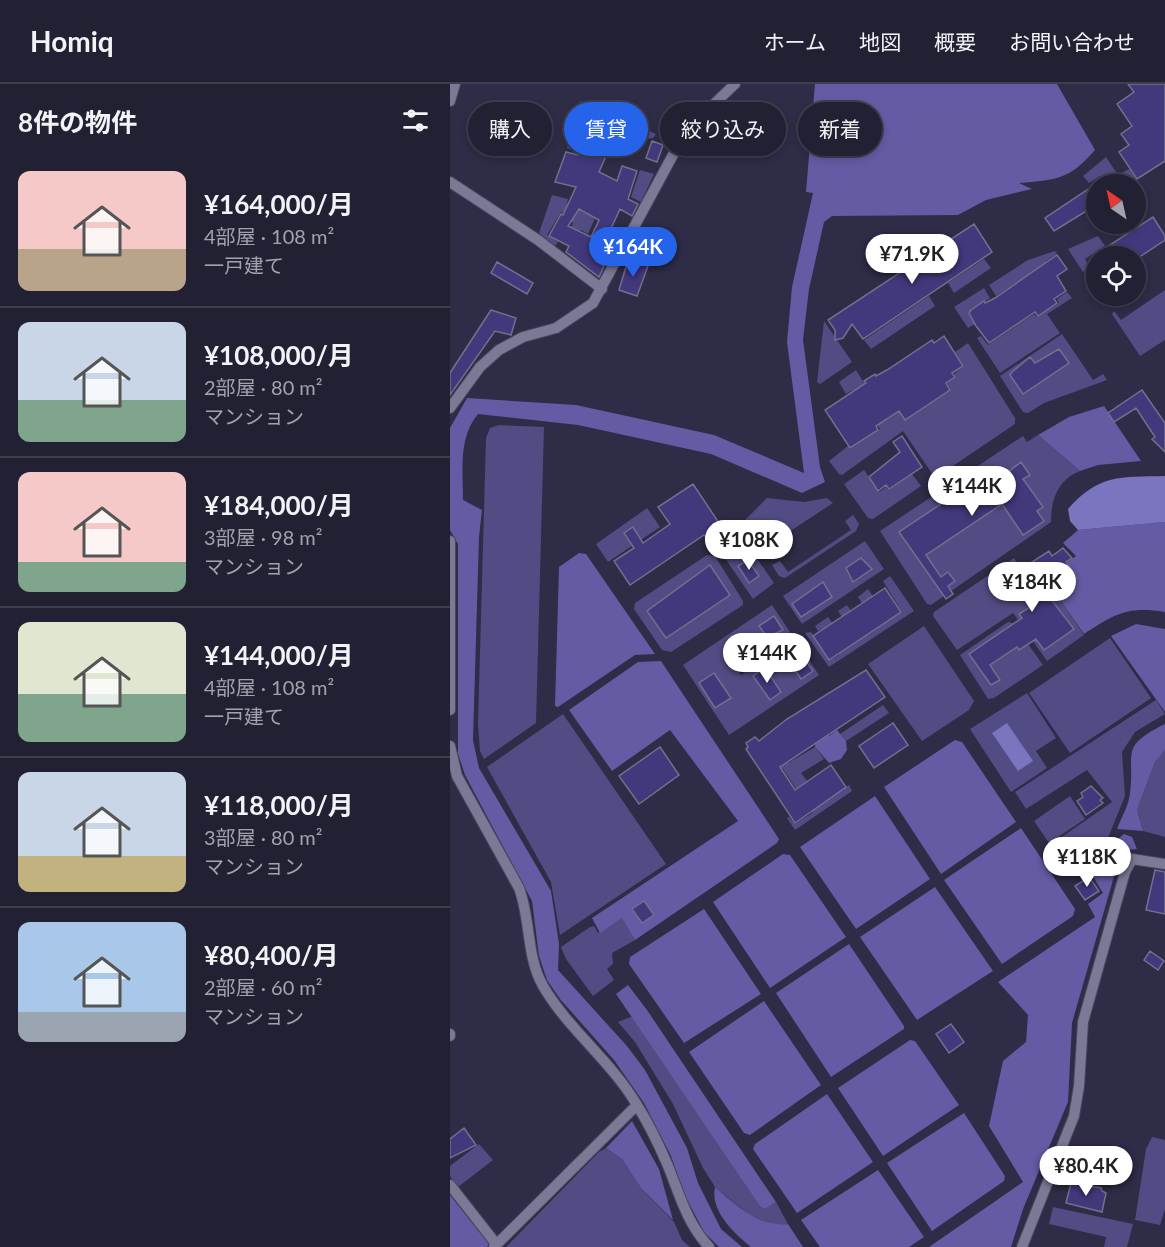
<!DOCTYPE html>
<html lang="ja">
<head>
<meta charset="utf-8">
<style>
  :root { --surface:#222134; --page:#2a293c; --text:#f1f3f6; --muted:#a2a3ac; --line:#3f3e4f; --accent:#2563eb }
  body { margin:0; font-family:Lato,"Noto Sans JP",sans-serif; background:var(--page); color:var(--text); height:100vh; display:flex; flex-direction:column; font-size:22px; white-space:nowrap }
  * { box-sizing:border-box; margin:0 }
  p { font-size:20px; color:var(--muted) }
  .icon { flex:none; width:33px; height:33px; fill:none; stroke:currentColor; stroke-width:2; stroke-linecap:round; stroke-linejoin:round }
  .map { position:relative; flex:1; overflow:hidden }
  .panel { display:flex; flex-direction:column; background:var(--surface); width:450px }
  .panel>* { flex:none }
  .top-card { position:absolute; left:18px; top:18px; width:570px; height:54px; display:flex; gap:12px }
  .needle { width:39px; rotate:326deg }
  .controls { position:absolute; left:636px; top:90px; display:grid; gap:12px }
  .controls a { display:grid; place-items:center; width:60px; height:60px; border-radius:50%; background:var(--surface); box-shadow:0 3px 9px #0003,0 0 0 2px var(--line); font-size:30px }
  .price { position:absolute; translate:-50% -51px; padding:0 14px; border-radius:21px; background:#fff; color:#222; font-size:20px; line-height:39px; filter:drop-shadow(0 2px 3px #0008) }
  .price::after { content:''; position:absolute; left:50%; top:36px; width:18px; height:14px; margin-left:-9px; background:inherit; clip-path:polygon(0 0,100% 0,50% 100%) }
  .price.current { background:var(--accent); color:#fff }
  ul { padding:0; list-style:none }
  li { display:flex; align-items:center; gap:18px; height:150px; padding:0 18px }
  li+li { border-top:2px solid var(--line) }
  li span { display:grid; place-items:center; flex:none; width:168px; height:120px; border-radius:12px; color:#555 }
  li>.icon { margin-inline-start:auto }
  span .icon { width:72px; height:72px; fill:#fffc; stroke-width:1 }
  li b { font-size:26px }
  h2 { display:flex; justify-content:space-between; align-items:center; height:72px; padding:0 18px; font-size:26px }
  .pill { padding:0 21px; border-radius:27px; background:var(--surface); box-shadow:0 3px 9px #0003,0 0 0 2px var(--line); font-size:21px; line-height:54px }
  .pill.current { background:var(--accent); color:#fff }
  header { display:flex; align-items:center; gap:36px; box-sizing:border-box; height:84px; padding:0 30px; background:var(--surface); border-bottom:2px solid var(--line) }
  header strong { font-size:28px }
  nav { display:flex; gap:33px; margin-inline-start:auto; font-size:21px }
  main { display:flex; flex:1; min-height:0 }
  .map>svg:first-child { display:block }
</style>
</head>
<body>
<header>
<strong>Homiq</strong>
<nav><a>ホーム</a><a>地図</a><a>概要</a><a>お問い合わせ</a></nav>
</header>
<main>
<section class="panel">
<h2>8件の物件<svg class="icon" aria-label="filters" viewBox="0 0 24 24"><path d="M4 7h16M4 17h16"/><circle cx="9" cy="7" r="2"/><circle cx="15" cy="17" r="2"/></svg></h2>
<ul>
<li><span style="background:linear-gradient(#f6c9c9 65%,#b9a48a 0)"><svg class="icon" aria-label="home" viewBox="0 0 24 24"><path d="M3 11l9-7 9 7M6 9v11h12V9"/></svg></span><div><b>¥164,000/月</b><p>4部屋 · 108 m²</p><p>一戸建て</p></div></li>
<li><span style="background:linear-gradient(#c9d6e8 65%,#7fa58c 0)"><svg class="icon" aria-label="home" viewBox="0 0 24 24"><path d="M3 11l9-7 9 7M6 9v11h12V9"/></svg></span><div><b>¥108,000/月</b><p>2部屋 · 80 m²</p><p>マンション</p></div></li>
<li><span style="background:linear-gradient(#f6c9c9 75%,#7fa58c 0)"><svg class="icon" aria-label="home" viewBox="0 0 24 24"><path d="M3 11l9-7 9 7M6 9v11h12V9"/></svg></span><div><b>¥184,000/月</b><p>3部屋 · 98 m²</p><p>マンション</p></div></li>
<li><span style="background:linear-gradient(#dfe7d0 60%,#7fa58c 0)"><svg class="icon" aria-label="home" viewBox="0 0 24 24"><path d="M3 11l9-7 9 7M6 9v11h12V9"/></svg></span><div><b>¥144,000/月</b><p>4部屋 · 108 m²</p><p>一戸建て</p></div></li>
<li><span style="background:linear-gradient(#c9d6e8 70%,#c2b280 0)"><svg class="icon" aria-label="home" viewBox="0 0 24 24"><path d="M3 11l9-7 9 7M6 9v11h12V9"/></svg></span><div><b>¥118,000/月</b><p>3部屋 · 80 m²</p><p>マンション</p></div></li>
<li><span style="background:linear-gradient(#a9c7e8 75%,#9aa5b1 0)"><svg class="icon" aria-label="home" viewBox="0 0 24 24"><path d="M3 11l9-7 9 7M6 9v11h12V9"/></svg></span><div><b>¥80,400/月</b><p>2部屋 · 60 m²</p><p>マンション</p></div></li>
</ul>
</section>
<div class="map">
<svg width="715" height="1163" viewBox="0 0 715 1163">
  <rect width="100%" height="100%" fill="#2e2c46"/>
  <!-- green -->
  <path fill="#524c84" d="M130,17l76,33 -3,4 -31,4 -25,-15 -6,2 -13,23 -11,-4z
    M656,73l12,18 11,-6 12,17 -5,4v-6h-30l-6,-8 -11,7 -6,-7z
    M190,86l14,4 -13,28 -10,-5z
    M102,111l16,4 -1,5 28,14 -7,16 -7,-4 -4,5 -7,-5 3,-7 -5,-3 2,-3 -9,-5 -14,23 11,7 -3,4 -16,-13z
    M648,152l7,10 -20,13 5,9 -7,4 -15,-23z
    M605,167l2,3 -11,7 1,2 -51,33 -7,-11 39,-25z
    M534,175l7,9 -37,25 -6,-10z
    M534,204l6,10 -22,15 7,11 -7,4 -14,-21z
    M715,206v50l-25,16 -28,-42 2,-3 7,9z
    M617,208l5,6 -25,16 13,19 -60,40 -23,-35 4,-2 7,9 46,-31 3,3 22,-14 -2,-4z
    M479,212l6,10 -64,43 -7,-9z
    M374,237l28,41 -32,22 -3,-2z
    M612,250l31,46 10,-6 4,6 -63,23 -16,10 -5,-1 -23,-36z
    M518,259l47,75v6l-80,54 -32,-47 -61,44 -3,-1 -10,-13 19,-15 2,3 30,-20 -27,-39 -7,4 -7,-12 17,-12 31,50 12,-8 9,6 43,-28 -4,-7 9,-6 -2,-3 10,-8 -9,-14z
    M49,341l45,2 -8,296 -52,36 -4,-8 -2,-27 8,-286 4,-10z
    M588,351l42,36c-22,9 -29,28 -29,51l-120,83 -4,-1 -47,-73 143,-95 4,6z
    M414,386l15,22 7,-5 3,3 23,-16 9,12 -48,33 -5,-1 -24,-34z
    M317,414l37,4 23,-4 6,5 -70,46 -19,-28z
    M197,424l13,19 -52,35 -12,-18z
    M403,431l6,9 -3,7 -71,47 -6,-2 -7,-11 8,-4 8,11 63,-42 -6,-9z
    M287,451l5,2 32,46 -21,16 -33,-48 1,-5z
    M415,457l19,28 -82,55 -19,-28z
    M257,471l8,1 28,45v4l-72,47 -9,-2 -28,-41 1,-6z
    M564,474l5,8 -11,8 14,20 9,-6 24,4 29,43 -37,26 -34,-48 -56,37 -24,-34 1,-4z
    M440,492l24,35 -85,56 -24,-34 6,-1 19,28 9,-5 -17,-26 -4,2 -3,-5 13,-9 21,30 9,-6 -20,-30 9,-6 21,30 10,-7 -20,-31 10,-8 21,31 13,-8 -19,-31z
    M322,521l18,27 -54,36 5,7 54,-36 24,36 -90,60 -46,-70z
    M558,538l5,1 30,42 -49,33 -6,1 -28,-44z
    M474,542l50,75 -5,9 -47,31 -54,-77z
    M660,554l41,60 -81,55 -41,-60z
    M577,609l29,45 -20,13 11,17 -36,24 -41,-63z
    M706,616l9,14 -30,18 -13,20 3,44 -17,42 -44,30 -15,-22 63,-44 -25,-32 -61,39 -11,-17z
    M433,621l6,8 -43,28 -6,-7z
    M113,630l103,150 -106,71 -9,-53 -64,-115z
    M365,663l9,12 -23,14 22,29 26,-17 3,6 -57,39 -8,-12 2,-1 6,7 17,-11 -29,-44 -6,-3 9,-6 2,3z
    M715,666v87l-22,-6 -6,-21 18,-48z
    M620,712l15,23 -36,24 -15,-22z
    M172,833l13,23 -23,13 1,11 -6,5 7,11 -21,16 -27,-37 -5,-12 29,-20 4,-1 4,7z
    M183,932l132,193 11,-7 12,22 -14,1 -23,-9 -36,-29 -12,-19 -30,-64 -38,-62 -17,-20z
    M702,1053l13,3v69l-5,16 -25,-5 11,-71z
    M29,1060l14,16 -35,27 -8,-11v-10z
    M156,1064l16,11 19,29 33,34 8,18 8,7h-184l93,-95z
    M603,1123l80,17 -6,23h-23l2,-10 -57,-13z"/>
  <!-- forest -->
  <path fill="#635ba3" d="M365,0h242l38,66c-25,29 -38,30 -76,33l13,6 -46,11 -28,15 -126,1 -8,6 -15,67 -6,51 17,127 5,15 -23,11 -91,-39 -133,-29 -100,-11c-20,24 -15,56 -15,86l19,10 -3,27 -6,203 6,28 72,123 8,53 -1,26 69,76 18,24 42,78 11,35 23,46 21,18h-23l-15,-15 -20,-38 -13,-38 -27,-53 -30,-43 -54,-61 -13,-19 -8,-24 -7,-55 -67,-126 -7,-21v-210l-8,-14v-102l17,-30 109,7 138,30 90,38 -17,-131 5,-55 21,-94 -7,-1z
    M654,322l37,55 -43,4 -18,6 -42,-36 31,-18z
    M715,438v90c-38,-6 -50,2 -81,22l-39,-56 31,-22 -13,-13 15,-13z
    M129,469l7,1 69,100 -20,1 -77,52 -3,-1 4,-139z
    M686,540l29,5v83l-54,-76z
    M211,577l118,178 -2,4 -142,97 -13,-22 -22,15 -8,-15 146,-97 -68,-91 -58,41 -43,-61 69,-48z
    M715,640v26l-10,12 -18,48 6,21 -26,-2c4,-11 12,-24 13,-36 5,-42 -11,-46 35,-69z
    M371,643l8,9 8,-6 9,11 1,9 -6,9 -12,4 -14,-16 1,-11z
    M505,656l7,2 54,80 -75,52 -57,-87z
    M425,712l55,83 -74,50 -56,-82z
    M571,744l54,81 -2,7 -71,48 -58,-84z
    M674,750l8,3 5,12 -9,1 -9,9 -47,164 -4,79 -45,107 -12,38h-82l94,-65 -34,-56 14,-65 23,-19 2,-27 -30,-33 97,-65 -7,-13 15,-11 -11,-18 4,-19z
    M333,770l7,1 56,82 -76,51 -57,-86z
    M485,803l58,84 -76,49 -57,-83z
    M254,825l57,85 -77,49 -55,-79 1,-7z
    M399,860l55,82v3l-73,48 -55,-84z
    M178,901l19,25 129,192 -11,7 -5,-3 -144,-212z
    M314,917l57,84 -71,50 -6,-2 -55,-81z
    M460,956l5,1 44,64 -76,51 -45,-68z
    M377,1010l46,68 -76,51 -44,-64 2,-5z
    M514,1029l41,63 -1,5 -72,50 -45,-68z
    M182,1037l27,48 14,51 -32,-32 -19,-29 -16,-11z
    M428,1086l46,67 -15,10h-89l-19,-27z
    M265,1103c22,18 42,40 73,37l15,23h-52c-18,-15 -41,-36 -36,-60z
    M0,1111l39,49 -2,3h-37z"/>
  <!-- water -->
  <path fill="#7b74be" d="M715,392v46l-87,8 -8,-9 -2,-12c31,-35 52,-32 97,-33z
    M557,639l26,38 -15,10 -26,-38z"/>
  <!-- building -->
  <path fill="#42387c" stroke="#71708d" stroke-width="1.5" fill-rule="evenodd" d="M678,0h37v77l-28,18 -18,-27 10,-7 -8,-11 11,-8 -15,-22 17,-12z
    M149,42l5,8 10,4 -15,34 18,9 5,-15 15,5 -9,28 10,5 -6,12 -12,-7 -24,52 8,5 -5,11 -33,-25 3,-6 -20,-10 12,-22 2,1 13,-28 -21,-5 11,-30 12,3 9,-17 2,1 4,-7 3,1zM129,125l20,11 -8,17 -23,-11z
    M202,57l11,4 -6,17 -11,-4z
    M646,100v21l-42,26 -9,-13z
    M703,133l12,19v4l-24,16h-48z
    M524,140l18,28 -129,87 -11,-15 -9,14 -8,2v-10l-7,-10z
    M198,156l16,6 -8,15 -13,-4z
    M607,171l10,14 -10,7 9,15 -12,8 3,4 -19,13 -3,-4 -46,31 -13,-17 -7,-13 2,-3 13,-9 1,2 10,-5z
    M178,176l20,6 -11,30 -18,-6z
    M47,178l36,21 -6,11 -36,-21z
    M41,226l25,8 -5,17 -16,-4 -45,64v-22z
    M494,252l19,30 -11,7 3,4 -9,6 4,7 -45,30 -6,-9 -23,15 2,4 -28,18 -25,-38 41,-27 -2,-2 11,-7 1,2 11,-6 45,-30 2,3z
    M609,265l10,14 -46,31 -13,-19 2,-3 18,-15 5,6z
    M692,306l23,33v29l-13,-13 3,-2 -19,-29 -22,14 -6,-9z
    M452,352l20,31 -33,22 -3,-4 -8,6 -9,-14 31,-25 -7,-10z
    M571,378l9,13 -7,4 20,28 -6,4 7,10 -21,14 -21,-31 -76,51 15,22 7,-5 7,9 -7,5 5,8 -7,5 -47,-67 84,-56 7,10z
    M243,400l30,45 -15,10 -4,-4 -74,50 -16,-24 20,-13 -10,-15 9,-6 10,16 27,-19 -12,-17z
    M613,464l9,10 -6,4 11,16 -28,19 25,32 -30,21 -8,-11 -17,11 -2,-3 -27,18 10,15 -9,5 -22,-31 53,-36 -3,-4 16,-10 -23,-29 37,-24 3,5z
    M411,474l11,11 -19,13 -7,-14z
    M298,476l11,16 -10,7 -11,-17z
    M260,481l20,30 -64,43 -19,-27z
    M373,498l9,15 -31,20 -9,-13z
    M435,504l16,24 -72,48 -16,-24z
    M324,532l9,14 -16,7 -8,-11z
    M346,563l17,24 -12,8 -16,-24z
    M315,584l16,24 -11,8 -17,-24z
    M416,586l19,27 -105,70 15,23 36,-25 15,22 -51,36 -49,-74 2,-2 -2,-4 9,-6 4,4 28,-22z
    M264,589l17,25 -16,10 -16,-25z
    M443,639l15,22 -34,23 -15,-22z
    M210,663l19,28 -40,29 -20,-28z
    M641,702l12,12 -3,2 3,3 -17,12 -9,-14 6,-4 -2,-4z
    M705,786l10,2v42l-19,-4z
    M639,793l10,14 -14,9 -10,-14z
    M194,817l10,14 -12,8 -10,-14z
    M700,867l14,10 -6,9 -14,-10z
    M501,940l13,18 -15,11 -13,-19z
    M14,1044l12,17 -26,13v-19z
    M621,1099l30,5 1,3 4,2 -4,19 -36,-9z"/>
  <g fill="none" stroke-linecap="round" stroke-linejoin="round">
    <!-- street casing -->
    <g stroke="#4a475d" stroke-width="12">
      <path id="street" d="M0,17l5,-17
        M0,98l88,58 64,49
        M0,324l30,-41 19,-17 24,-13 33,-9 37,-25 88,-163 8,-12 46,-44
        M0,457v169
        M0,662l7,30 62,112c12,32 7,68 24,98 25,43 68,75 94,119 12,19 22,40 31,61 12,30 19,57 41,81
        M0,950v2
        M0,1101l47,60
        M44,1163l143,-142
        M572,1163l52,-131 5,-30 4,-64 42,-150 7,-13 33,5"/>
    </g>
    <!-- street -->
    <use href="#street" stroke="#7a7996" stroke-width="10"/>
  </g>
</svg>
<div class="controls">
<a><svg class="needle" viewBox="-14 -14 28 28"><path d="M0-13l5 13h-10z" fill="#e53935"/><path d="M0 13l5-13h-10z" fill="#a2a3ac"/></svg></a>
<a><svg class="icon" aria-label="locate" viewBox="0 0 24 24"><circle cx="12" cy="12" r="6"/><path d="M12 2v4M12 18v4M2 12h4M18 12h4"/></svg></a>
</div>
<b class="price current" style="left:183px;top:194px">¥164K</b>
<b class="price" style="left:462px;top:201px">¥71.9K</b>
<b class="price" style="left:522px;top:433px">¥144K</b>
<b class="price" style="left:299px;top:487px">¥108K</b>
<b class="price" style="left:582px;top:529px">¥184K</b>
<b class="price" style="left:317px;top:600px">¥144K</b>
<b class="price" style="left:637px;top:804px">¥118K</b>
<b class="price" style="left:636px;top:1113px">¥80.4K</b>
<div class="top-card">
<a class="pill">購入</a>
<a class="pill current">賃貸</a>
<a class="pill">絞り込み</a>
<a class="pill">新着</a>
</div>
</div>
</main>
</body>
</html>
